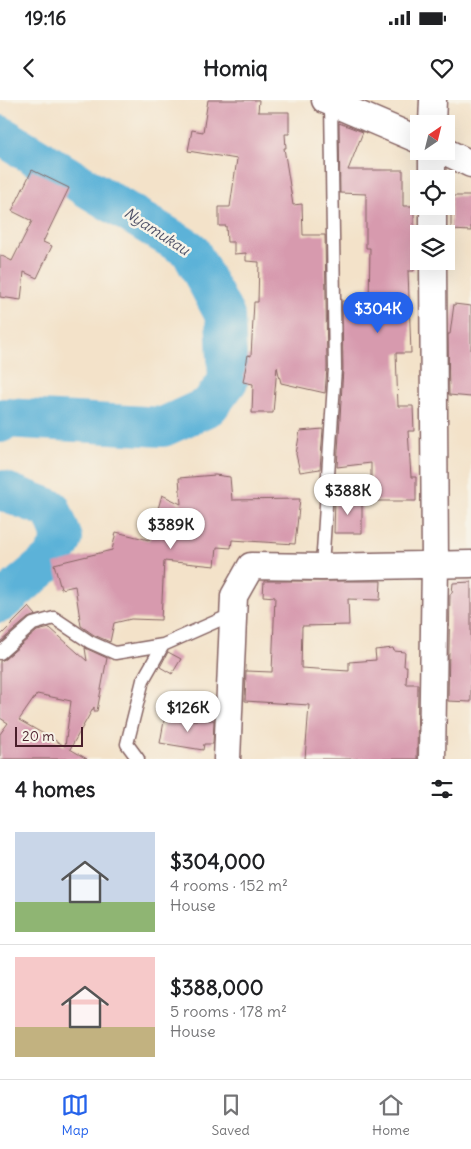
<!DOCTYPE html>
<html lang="en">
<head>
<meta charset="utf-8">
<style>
  :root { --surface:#fff; --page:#f2f2f2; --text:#202124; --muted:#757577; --line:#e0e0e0; --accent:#2563eb }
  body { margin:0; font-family:Delius,sans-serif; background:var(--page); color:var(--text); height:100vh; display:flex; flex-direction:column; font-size:19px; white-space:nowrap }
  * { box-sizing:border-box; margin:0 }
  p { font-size:16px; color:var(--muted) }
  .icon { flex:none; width:28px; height:28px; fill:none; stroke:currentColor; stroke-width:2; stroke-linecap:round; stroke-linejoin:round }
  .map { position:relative; height:659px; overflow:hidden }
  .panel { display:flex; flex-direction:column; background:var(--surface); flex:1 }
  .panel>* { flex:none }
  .needle { width:32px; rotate:35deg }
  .tools { position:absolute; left:410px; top:15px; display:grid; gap:10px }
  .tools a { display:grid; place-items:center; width:45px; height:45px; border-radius:0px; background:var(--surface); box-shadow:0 5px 20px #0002; font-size:25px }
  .scale { position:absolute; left:15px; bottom:12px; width:68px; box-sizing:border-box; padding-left:5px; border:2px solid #4a1f2b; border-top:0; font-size:14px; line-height:18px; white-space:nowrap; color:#4a1f2b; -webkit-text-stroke:4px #f7f3e8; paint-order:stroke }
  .price { position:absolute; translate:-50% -42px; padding:0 11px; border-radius:18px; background:#fff; color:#222; font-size:16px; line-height:32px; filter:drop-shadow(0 1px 2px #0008) }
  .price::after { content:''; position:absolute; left:50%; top:30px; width:15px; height:11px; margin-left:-8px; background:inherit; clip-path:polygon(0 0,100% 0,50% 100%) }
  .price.active { background:var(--accent); color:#fff }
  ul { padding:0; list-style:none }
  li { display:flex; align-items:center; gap:15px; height:125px; padding:0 15px }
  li+li { border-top:1px solid var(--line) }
  li span { display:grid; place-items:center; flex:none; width:140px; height:100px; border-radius:0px; color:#555 }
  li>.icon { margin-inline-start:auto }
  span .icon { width:60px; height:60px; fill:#fffc; stroke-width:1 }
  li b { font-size:21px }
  h2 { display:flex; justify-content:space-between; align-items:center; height:60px; padding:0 15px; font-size:21px }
  .status { display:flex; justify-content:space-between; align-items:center; height:35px; padding:0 25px; background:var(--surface); direction:ltr }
  .status svg { height:14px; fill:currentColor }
  header { display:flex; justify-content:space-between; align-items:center; height:65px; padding:0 15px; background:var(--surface); font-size:22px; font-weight:700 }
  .tab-bar { display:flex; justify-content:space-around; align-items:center; height:70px; border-top:1px solid var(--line); background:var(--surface); font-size:14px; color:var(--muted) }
  .tab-bar a { display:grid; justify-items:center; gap:2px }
  .tab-bar .active { color:var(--accent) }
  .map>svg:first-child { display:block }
</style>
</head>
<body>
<div class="status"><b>19:16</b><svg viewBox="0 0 49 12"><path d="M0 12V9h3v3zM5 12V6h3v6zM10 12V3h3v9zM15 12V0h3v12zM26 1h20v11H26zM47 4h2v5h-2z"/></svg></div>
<header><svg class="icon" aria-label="back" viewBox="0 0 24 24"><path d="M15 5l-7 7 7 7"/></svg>Homiq<svg class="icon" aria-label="heart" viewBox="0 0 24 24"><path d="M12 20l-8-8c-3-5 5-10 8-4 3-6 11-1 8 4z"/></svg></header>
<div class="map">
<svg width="471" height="659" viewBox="0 0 471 659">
  <rect width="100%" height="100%" fill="#f7f3e8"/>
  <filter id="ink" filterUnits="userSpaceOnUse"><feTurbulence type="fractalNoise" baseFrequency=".02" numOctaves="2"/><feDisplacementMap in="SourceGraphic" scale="10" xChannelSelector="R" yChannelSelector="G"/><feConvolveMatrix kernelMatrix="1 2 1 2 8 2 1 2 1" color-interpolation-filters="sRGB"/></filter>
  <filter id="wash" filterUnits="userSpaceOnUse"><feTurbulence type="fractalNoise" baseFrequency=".0096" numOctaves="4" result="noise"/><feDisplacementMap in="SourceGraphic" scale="20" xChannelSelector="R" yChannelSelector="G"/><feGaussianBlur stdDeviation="1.12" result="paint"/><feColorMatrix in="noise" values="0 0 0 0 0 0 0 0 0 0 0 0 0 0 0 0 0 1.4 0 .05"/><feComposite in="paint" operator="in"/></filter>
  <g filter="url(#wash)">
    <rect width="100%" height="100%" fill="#f3e2c9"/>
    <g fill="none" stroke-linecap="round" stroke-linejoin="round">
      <!-- river -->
      <path stroke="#5cb2d8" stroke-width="40" d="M0,35l190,115 35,66 3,65 -19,25 -46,21 -158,-9 -5,5
        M0,390l51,19 12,30 -11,20 -52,44"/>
    </g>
    <g id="blocks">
      <!-- building -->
      <path fill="#d79aae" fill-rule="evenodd" d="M208,0h51l-1,12h31v22h-4l1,14h-2l9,57 9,-1 1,31h22l2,133 -2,25 -44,-10 -4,-16 -4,46h-21l1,-29 -10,-2 5,-27 3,1 3,-54h4l1,-40 -13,-1v-8l-12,1v-12h-7l-1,-16h-7v-19h11l7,-48 -49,-8 4,-21 11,2z
        M339,23l24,9 -15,38h55v36h11v65h-6l3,82h-15l2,53h15l1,25h-6l3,46h5v24h-45v-38l-34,4 6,-98 -1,-68 27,1 1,-54h-4v-54l-26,-1z
        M32,70l37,18 -26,54 9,4 -15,32 -13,-6 -3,28 -21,-3v-42l12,6 20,-40 -20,-10z
        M451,96h20v35l-20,-1z
        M454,204l17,2v91l-22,-2 -1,-61h2z
        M323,329l-3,40 -20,3 -4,-18 4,-23z
        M215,375l15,2 2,23 68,-1 -5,45 -63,-4 -1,8 -14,-1 -2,19 -51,-5 -3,59 -30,-1 -17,4 -4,19 -16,-7 -13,-9 -6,-40 -14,3 -7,-25 58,-14 4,-18 33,8 13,-45 19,9 -2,-26z
        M335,399h27v34h-28z
        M264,481h117l-1,19 -32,-1 1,26 -47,1 -1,42 48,3v-9l27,-2 -1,-10 18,-2 1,3 11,1 -1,14h3l-1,18h12l-1,75h-112l4,-54 -64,-4 1,-30 26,1 3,-75 -12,-1z
        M471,482v120l-23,-1 2,-107 2,-1 1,-10z
        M29,507l7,8 -8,3 -28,24v-6z
        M50,528l37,33 -2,-13 22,10 -10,53h-3v-4l-24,42 17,10h-87v-25l8,-11 -8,-5v-57l5,-2 32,-28zM37,594l34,7 -6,45 -46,-26z
        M168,552l13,7 -9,15 -12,-7z
        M165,616l29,4h20l-1,24h-9l-1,6 -43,-7z"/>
    </g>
  </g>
  <g filter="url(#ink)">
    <use href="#blocks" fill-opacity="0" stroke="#856362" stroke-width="1"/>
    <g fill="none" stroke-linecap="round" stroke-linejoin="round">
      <!-- lane casing -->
      <g stroke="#856362" stroke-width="15">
        <path id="lane" d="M322,467l13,-199 -4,-266
          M0,553l33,-29 21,-6 36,24 25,11 48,-8 70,-31
          M138,659l-11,-15 16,-64 20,-35"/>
      </g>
      <!-- street casing -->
      <g stroke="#856362" stroke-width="29">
        <path id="street" d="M325,0l94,40
          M432,24l1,-24
          M432,51v28
          M444,51l27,13
          M433,106v28
          M227,659l7,-163 17,-30 71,1 149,-3
          M432,659l3,-195 -2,-303"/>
      </g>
      <!-- lane -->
      <use href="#lane" stroke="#fff" stroke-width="12"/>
      <!-- street -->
      <use href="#street" stroke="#fff" stroke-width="26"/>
    </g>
  </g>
  <g text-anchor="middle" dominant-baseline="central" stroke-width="5" stroke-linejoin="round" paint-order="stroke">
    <!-- water labels -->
    <g font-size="15" font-style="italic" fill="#505268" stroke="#f7f3e8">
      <text transform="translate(157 131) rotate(33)">Nyamukau</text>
    </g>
  </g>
</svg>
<div class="tools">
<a><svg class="needle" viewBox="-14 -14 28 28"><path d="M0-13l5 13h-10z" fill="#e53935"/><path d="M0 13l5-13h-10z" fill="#757577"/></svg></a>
<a><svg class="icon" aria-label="locate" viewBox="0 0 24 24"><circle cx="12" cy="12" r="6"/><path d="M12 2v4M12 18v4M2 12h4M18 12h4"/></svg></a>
<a><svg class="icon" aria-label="layers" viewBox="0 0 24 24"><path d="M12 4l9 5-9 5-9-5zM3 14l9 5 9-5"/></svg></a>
</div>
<div class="scale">20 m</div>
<b class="price active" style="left:378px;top:234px">$304K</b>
<b class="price" style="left:348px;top:416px">$388K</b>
<b class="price" style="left:171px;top:450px">$389K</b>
<b class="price" style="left:188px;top:633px">$126K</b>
</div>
<section class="panel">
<h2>4 homes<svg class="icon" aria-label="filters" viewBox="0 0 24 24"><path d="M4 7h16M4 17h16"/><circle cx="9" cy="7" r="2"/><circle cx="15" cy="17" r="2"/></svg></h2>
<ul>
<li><span style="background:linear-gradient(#c9d6e8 70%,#8fb573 0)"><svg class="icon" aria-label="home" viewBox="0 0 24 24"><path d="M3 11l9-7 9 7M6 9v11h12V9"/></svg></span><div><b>$304,000</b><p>4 rooms · 152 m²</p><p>House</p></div></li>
<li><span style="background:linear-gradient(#f6c9c9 70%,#c2b280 0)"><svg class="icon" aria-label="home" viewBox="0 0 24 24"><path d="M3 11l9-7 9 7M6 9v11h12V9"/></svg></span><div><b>$388,000</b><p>5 rooms · 178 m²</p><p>House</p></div></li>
</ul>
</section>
<nav class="tab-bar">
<a class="active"><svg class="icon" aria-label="map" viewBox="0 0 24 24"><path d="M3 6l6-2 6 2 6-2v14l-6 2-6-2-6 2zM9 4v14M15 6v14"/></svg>Map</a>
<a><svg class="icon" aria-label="saved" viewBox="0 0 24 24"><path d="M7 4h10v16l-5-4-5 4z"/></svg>Saved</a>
<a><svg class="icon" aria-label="home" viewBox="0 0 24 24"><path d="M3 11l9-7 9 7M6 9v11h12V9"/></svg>Home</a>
</nav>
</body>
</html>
